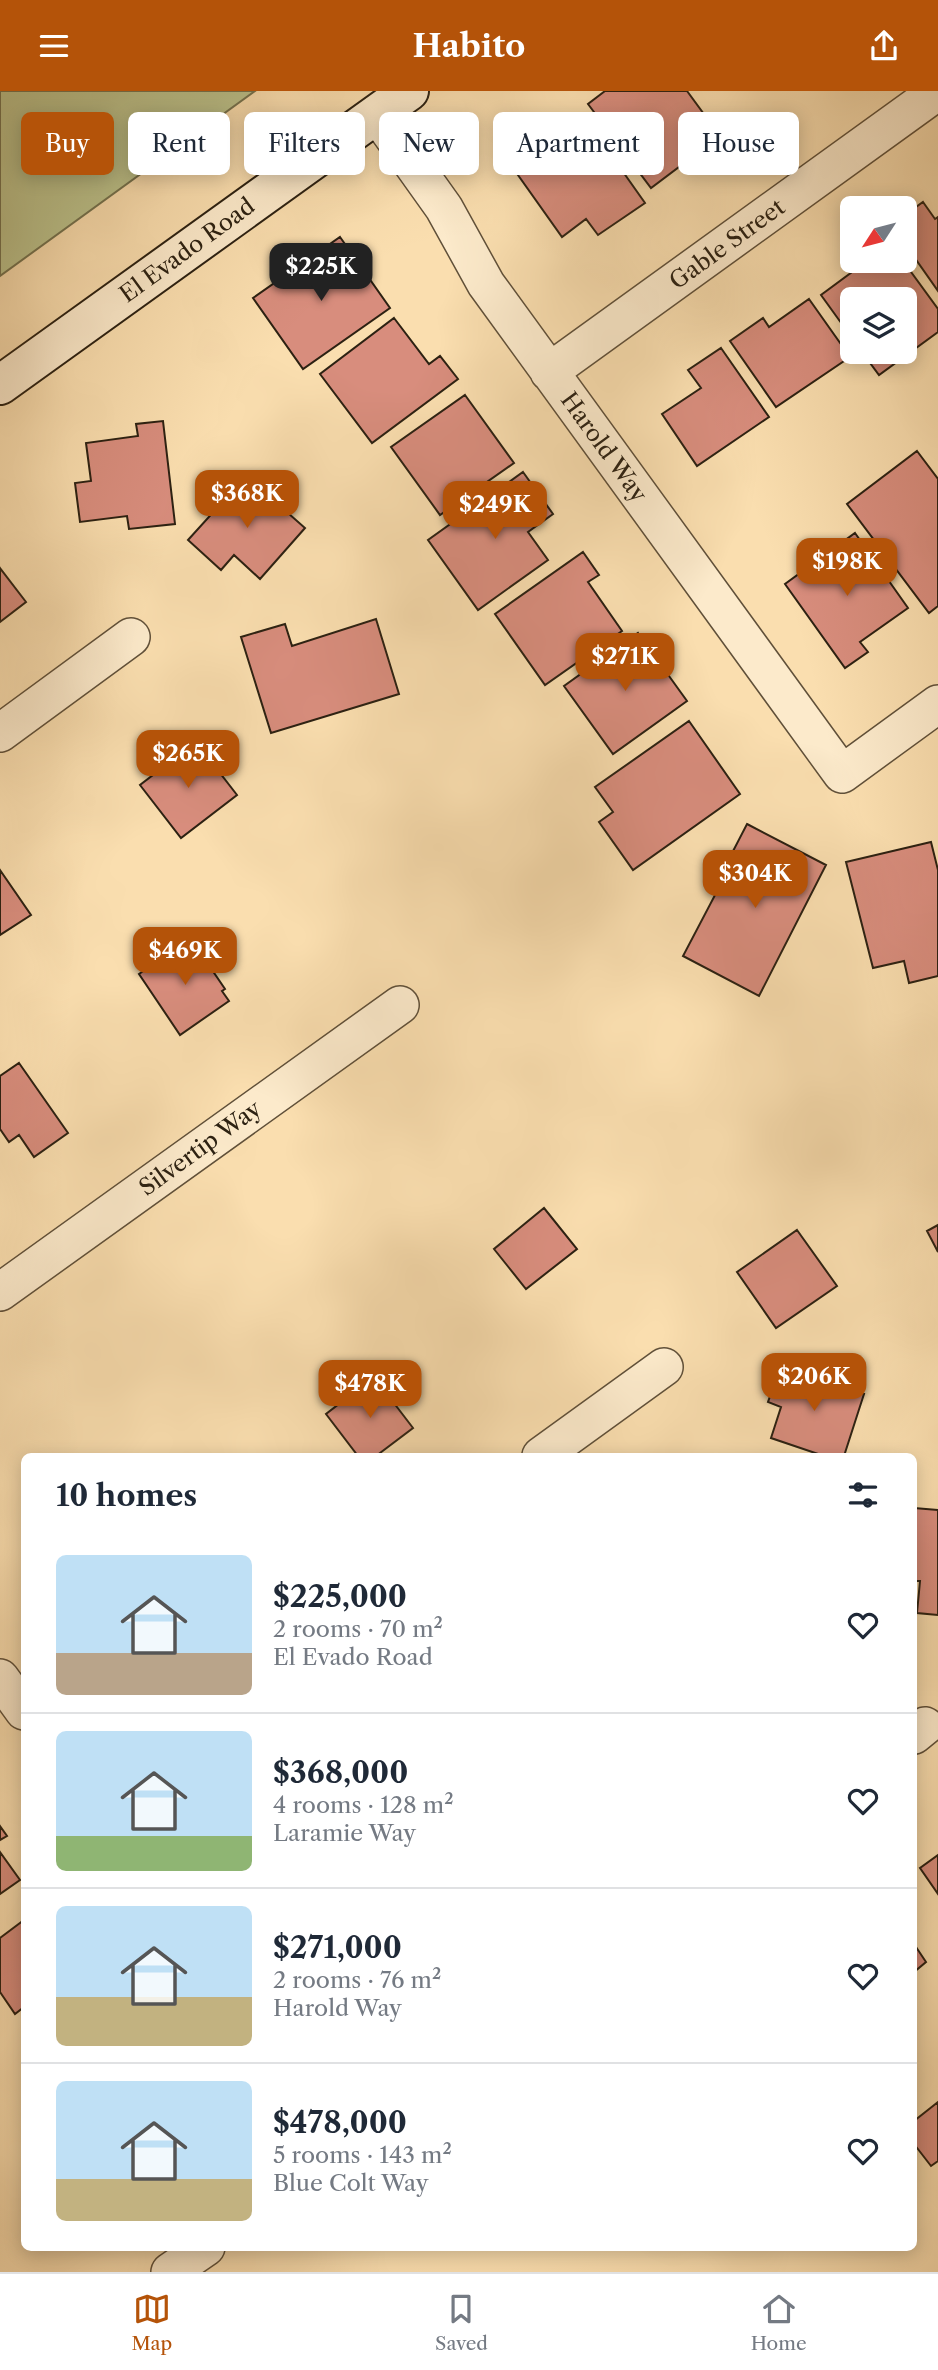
<!DOCTYPE html>
<html lang="en">
<head>
<meta charset="utf-8">
<style>
  :root { --surface:#fff; --page:#f6f6f7; --text:#1f2937; --muted:#747a83; --line:#e0e1e3; --accent:#b45309 }
  body { margin:0; font-family:"Libre Caslon Text",serif; background:var(--page); color:var(--text); height:100vh; display:flex; flex-direction:column; font-size:26px; white-space:nowrap }
  * { box-sizing:border-box; margin:0 }
  p { font-size:23px; color:var(--muted) }
  .icon { flex:none; width:38px; height:38px; fill:none; stroke:currentColor; stroke-width:2; stroke-linecap:round; stroke-linejoin:round }
  .map { position:relative; flex:1; overflow:hidden }
  .details { position:absolute; left:21px; top:1362px; width:896px; height:798px; display:flex; flex-direction:column; background:var(--surface); border-radius:10px; box-shadow:0 4px 18px #0003 }
  .details>* { flex:none }
  .banner { position:absolute; left:21px; top:21px; width:896px; height:63px; display:flex; gap:14px }
  .needle { width:46px; rotate:234deg }
  .controls { position:absolute; left:840px; top:105px; display:grid; gap:14px }
  .controls a { display:grid; place-items:center; width:77px; height:77px; border-radius:10px; background:var(--surface); box-shadow:0 4px 18px #0003; font-size:35px }
  .price { position:absolute; translate:-50% -60px; padding:0 16px; border-radius:14px; background:var(--accent); color:#fff; font-size:23px; line-height:46px; filter:drop-shadow(0 2px 4px #0008) }
  .price::after { content:''; position:absolute; left:50%; top:42px; width:21px; height:16px; margin-left:-10px; background:inherit; clip-path:polygon(0 0,100% 0,50% 100%) }
  .price.active { background:#222; color:#fff }
  ul { padding:0; list-style:none }
  li { display:flex; align-items:center; gap:21px; height:175px; padding:0 35px }
  li+li { border-top:2px solid var(--line) }
  li span { display:grid; place-items:center; flex:none; width:196px; height:140px; border-radius:10px; color:#555 }
  li>.icon { margin-inline-start:auto }
  span .icon { width:84px; height:84px; fill:#fffc; stroke-width:1 }
  li b { font-size:30px }
  h2 { display:flex; justify-content:space-between; align-items:center; height:84px; padding:0 35px; font-size:30px }
  .tag { padding:0 24px; border-radius:10px; background:var(--surface); box-shadow:0 4px 18px #0003; font-size:24px; line-height:63px }
  .tag.active { background:var(--accent); color:#fff }
  header { display:flex; justify-content:space-between; align-items:center; height:91px; padding:0 35px; background:var(--accent); color:#fff; font-size:32px; font-weight:700 }
  .dock { display:flex; justify-content:space-around; align-items:center; height:98px; border-top:2px solid var(--line); background:var(--surface); font-size:19px; color:var(--muted) }
  .dock a { display:grid; justify-items:center; gap:4px }
  .dock .active { color:var(--accent) }
  .map>svg:first-child { display:block }
</style>
</head>
<body>
<header><svg class="icon" aria-label="menu" viewBox="0 0 24 24"><path d="M4 6h16M4 12h16M4 18h16"/></svg>Habito<svg class="icon" aria-label="share" viewBox="0 0 24 24"><path d="M12 15V3M7 8l5-5 5 5M5 13v7h14v-7"/></svg></header>
<div class="map">
<svg width="938" height="2181" viewBox="0 0 938 2181">
  <rect width="100%" height="100%" fill="#fadeaf"/>
  <filter id="stains"><feTurbulence type="fractalNoise" baseFrequency=".00286" numOctaves="4"/><feColorMatrix values="0 0 0 0 .2 0 0 0 0 .09 0 0 0 0 .02 0 0 0 .5 -.17"/></filter>
  <radialGradient id="worn" r=".72"><stop offset=".6" stop-color="#630" stop-opacity="0"/><stop offset="1" stop-color="#630" stop-opacity=".3"/></radialGradient>
  <!-- green -->
  <path fill="#bbc28c" stroke="#74724f" stroke-width="2" d="M0,0h255l-255,185z"/>
  <!-- building -->
  <path fill="#d88d7d" stroke="#2c2112" stroke-width="2" d="M605,0h82l33,45 -69,52 -63,-84z
    M585,27l60,85 -47,32 -12,-16 -24,18 -49,-69z
    M923,111l12,17 3,-2v74l-33,-47v-29z
    M340,146l50,71 -87,61 -50,-71z
    M852,163v7h51l35,48v23l-59,43 -17,-23h43v-53h-53v39l-31,-43 31,-23 -9,-12z
    M809,208l41,58 -74,50 -46,-66 33,-23 6,9z
    M394,227l35,46 11,-8 18,23 -86,64 -52,-69z
    M721,257l48,69 -72,49 -35,-52 39,-26 -13,-18z
    M465,304l49,68 -74,52 -49,-68z
    M163,330l12,103 -46,5 -2,-13 -47,6 -5,-39 16,-2 -5,-38 52,-7 -2,-12z
    M917,360l21,28v127l-9,7 -82,-109z
    M523,381l30,42 -25,18 20,28 -70,50 -50,-70z
    M246,385l59,52 -45,51 -26,-24 -13,15 -33,-30z
    M855,442l53,75 -48,34 8,10 -23,16 -60,-84z
    M583,461l16,23 -11,7 34,49 -77,54 -50,-71z
    M0,477l26,34 -26,20z
    M376,528l23,75 -128,39 -30,-96 44,-13 7,22z
    M638,542l49,68 -74,53 -49,-68z
    M689,630l51,73 -107,76 -34,-48 14,-10 -18,-25z
    M196,651l41,53 -56,43 -41,-53z
    M747,733l79,41 -67,131 -76,-40 52,-99 -4,-2z
    M931,751l7,28v106l-29,7 -5,-22 -31,7 -27,-106z
    M0,779l31,45 -31,20z
    M191,848l34,50 -3,2 7,10 -49,34 -41,-61z
    M19,972l49,70 -34,24 -15,-22 -10,7 -9,-13v-53z
    M544,1117l33,41 -51,40 -32,-40z
    M938,1134v27l-11,-21z
    M797,1139l40,56 -61,42 -39,-56z
    M781,1275l83,28 -20,62h-20l-53,-18 10,-31 -13,-5z
    M374,1286l39,51 -37,28h-18l-32,-42z
    M914,1417l24,2v105l-21,-2 3,-32h-6z
    M0,1735l7,10 -7,4z
    M0,1761l20,28 -20,14z
    M938,1764v39l-18,-26z
    M24,1829v87l-9,7 -15,-22v-54z
    M914,1853l12,18 -12,10z
    M938,2011v59l-7,5 -17,-22v-23z"/>
  <g fill="none" stroke-linecap="round" stroke-linejoin="round">
    <!-- street casing -->
    <g stroke="#605039" stroke-width="40">
      <path id="street" d="M377,23l67,94 42,76 356,490 96,-70
        M549,281l389,-281
        M0,642l131,-96
        M0,1201l400,-287
        M541,1365l123,-89
        M0,1587l24,33
        M914,1644l11,-9
        M170,2181l36,-25"/>
    </g>
    <!-- secondary casing -->
    <g stroke="#2c2112" stroke-width="42">
      <path id="secondary" d="M0,294l409,-294"/>
    </g>
    <!-- street -->
    <use href="#street" stroke="#fceacb" stroke-width="37"/>
    <!-- secondary -->
    <use href="#secondary" stroke="#fceacb" stroke-width="38"/>
  </g>
  <g text-anchor="middle" dominant-baseline="central" stroke-width="6" stroke-linejoin="round" paint-order="stroke">
    <!-- street labels -->
    <g font-size="23" fill="#2c2112" stroke="#fceacb">
      <text transform="translate(727 153) rotate(-36)">Gable Street</text>
      <text transform="translate(187 159) rotate(-36)">El Evado Road</text>
      <text transform="translate(604 356) rotate(54)">Harold Way</text>
      <text transform="translate(200 1057) rotate(-36)">Silvertip Way</text>
    </g>
  </g>
  <rect width="100%" height="100%" filter="url(#stains)"/>
  <rect width="100%" height="100%" fill="url(#worn)"/>
</svg>
<div class="controls">
<a><svg class="needle" viewBox="-14 -14 28 28"><path d="M0-13l5 13h-10z" fill="#e53935"/><path d="M0 13l5-13h-10z" fill="#747a83"/></svg></a>
<a><svg class="icon" aria-label="layers" viewBox="0 0 24 24"><path d="M12 4l9 5-9 5-9-5zM3 14l9 5 9-5"/></svg></a>
</div>
<b class="price active" style="left:321px;top:212px">$225K</b>
<b class="price" style="left:247px;top:439px">$368K</b>
<b class="price" style="left:495px;top:450px">$249K</b>
<b class="price" style="left:847px;top:507px">$198K</b>
<b class="price" style="left:625px;top:602px">$271K</b>
<b class="price" style="left:188px;top:699px">$265K</b>
<b class="price" style="left:755px;top:819px">$304K</b>
<b class="price" style="left:185px;top:896px">$469K</b>
<b class="price" style="left:814px;top:1322px">$206K</b>
<b class="price" style="left:370px;top:1329px">$478K</b>
<div class="banner">
<a class="tag active">Buy</a>
<a class="tag">Rent</a>
<a class="tag">Filters</a>
<a class="tag">New</a>
<a class="tag">Apartment</a>
<a class="tag">House</a>
</div>
<section class="details">
<h2>10 homes<svg class="icon" aria-label="filters" viewBox="0 0 24 24"><path d="M4 7h16M4 17h16"/><circle cx="9" cy="7" r="2"/><circle cx="15" cy="17" r="2"/></svg></h2>
<ul>
<li><span style="background:linear-gradient(#bfe0f5 70%,#b9a48a 0)"><svg class="icon" aria-label="home" viewBox="0 0 24 24"><path d="M3 11l9-7 9 7M6 9v11h12V9"/></svg></span><div><b>$225,000</b><p>2 rooms · 70 m²</p><p>El Evado Road</p></div><svg class="icon" aria-label="heart" viewBox="0 0 24 24"><path d="M12 20l-8-8c-3-5 5-10 8-4 3-6 11-1 8 4z"/></svg></li>
<li><span style="background:linear-gradient(#bfe0f5 75%,#8fb573 0)"><svg class="icon" aria-label="home" viewBox="0 0 24 24"><path d="M3 11l9-7 9 7M6 9v11h12V9"/></svg></span><div><b>$368,000</b><p>4 rooms · 128 m²</p><p>Laramie Way</p></div><svg class="icon" aria-label="heart" viewBox="0 0 24 24"><path d="M12 20l-8-8c-3-5 5-10 8-4 3-6 11-1 8 4z"/></svg></li>
<li><span style="background:linear-gradient(#bfe0f5 65%,#c2b280 0)"><svg class="icon" aria-label="home" viewBox="0 0 24 24"><path d="M3 11l9-7 9 7M6 9v11h12V9"/></svg></span><div><b>$271,000</b><p>2 rooms · 76 m²</p><p>Harold Way</p></div><svg class="icon" aria-label="heart" viewBox="0 0 24 24"><path d="M12 20l-8-8c-3-5 5-10 8-4 3-6 11-1 8 4z"/></svg></li>
<li><span style="background:linear-gradient(#bfe0f5 70%,#c2b280 0)"><svg class="icon" aria-label="home" viewBox="0 0 24 24"><path d="M3 11l9-7 9 7M6 9v11h12V9"/></svg></span><div><b>$478,000</b><p>5 rooms · 143 m²</p><p>Blue Colt Way</p></div><svg class="icon" aria-label="heart" viewBox="0 0 24 24"><path d="M12 20l-8-8c-3-5 5-10 8-4 3-6 11-1 8 4z"/></svg></li>
</ul>
</section>
</div>
<nav class="dock">
<a class="active"><svg class="icon" aria-label="map" viewBox="0 0 24 24"><path d="M3 6l6-2 6 2 6-2v14l-6 2-6-2-6 2zM9 4v14M15 6v14"/></svg>Map</a>
<a><svg class="icon" aria-label="saved" viewBox="0 0 24 24"><path d="M7 4h10v16l-5-4-5 4z"/></svg>Saved</a>
<a><svg class="icon" aria-label="home" viewBox="0 0 24 24"><path d="M3 11l9-7 9 7M6 9v11h12V9"/></svg>Home</a>
</nav>
</body>
</html>
